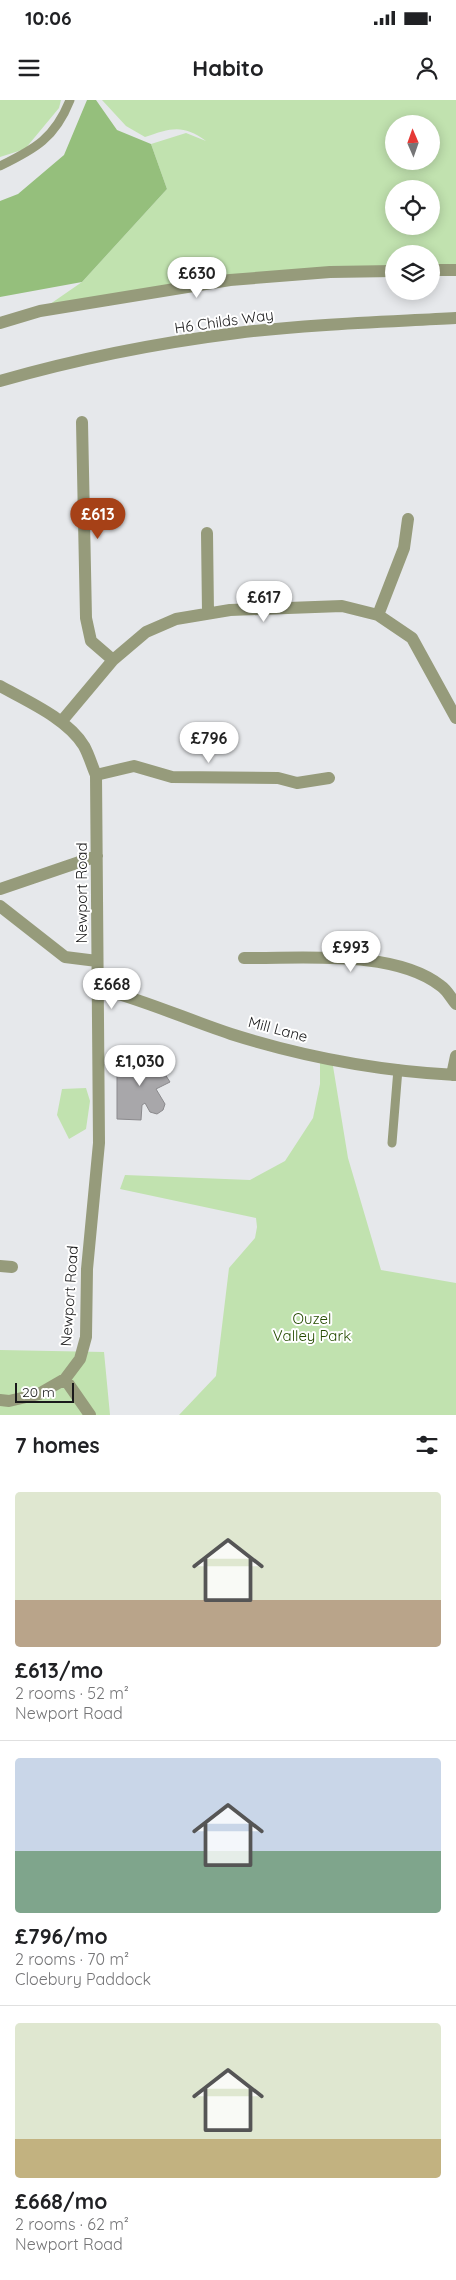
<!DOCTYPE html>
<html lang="en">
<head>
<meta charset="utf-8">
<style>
  :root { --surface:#fff; --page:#f6f6f6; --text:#202124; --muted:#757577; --line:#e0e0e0; --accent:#a64117 }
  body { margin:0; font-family:Quicksand,sans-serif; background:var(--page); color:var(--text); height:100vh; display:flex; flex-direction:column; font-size:19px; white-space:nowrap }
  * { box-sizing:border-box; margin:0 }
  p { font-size:16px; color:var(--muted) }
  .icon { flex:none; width:28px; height:28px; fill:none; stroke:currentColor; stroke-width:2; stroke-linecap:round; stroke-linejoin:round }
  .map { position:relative; height:1315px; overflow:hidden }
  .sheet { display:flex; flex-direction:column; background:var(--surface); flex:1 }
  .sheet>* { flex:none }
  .needle { width:32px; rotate:358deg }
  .fabs { position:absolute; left:385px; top:15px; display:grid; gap:10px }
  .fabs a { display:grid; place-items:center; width:55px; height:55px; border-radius:50%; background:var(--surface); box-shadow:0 2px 12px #0003; font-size:25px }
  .scale { position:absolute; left:15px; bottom:12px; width:59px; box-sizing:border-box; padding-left:5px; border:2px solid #1a1a1b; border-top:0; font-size:14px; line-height:18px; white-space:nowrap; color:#1a1a1b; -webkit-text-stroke:4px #fff; paint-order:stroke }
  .price { position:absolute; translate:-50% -42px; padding:0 11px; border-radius:18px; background:#fff; color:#222; font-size:16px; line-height:32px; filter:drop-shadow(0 1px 2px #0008) }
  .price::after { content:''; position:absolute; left:50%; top:30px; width:15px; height:11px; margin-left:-8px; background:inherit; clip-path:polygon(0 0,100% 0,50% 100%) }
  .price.active { background:var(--accent); color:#fff }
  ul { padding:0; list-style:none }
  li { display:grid; align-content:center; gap:10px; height:265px; padding:0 15px }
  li+li { border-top:1px solid var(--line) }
  li span { display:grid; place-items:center; height:155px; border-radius:5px; color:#555 }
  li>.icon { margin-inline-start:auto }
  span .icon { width:90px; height:90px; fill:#fffc; stroke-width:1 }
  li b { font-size:21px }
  h2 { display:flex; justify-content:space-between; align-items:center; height:60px; padding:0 15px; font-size:21px }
  .status { display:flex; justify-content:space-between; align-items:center; height:35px; padding:0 25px; background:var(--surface); direction:ltr }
  .status svg { height:14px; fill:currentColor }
  header { display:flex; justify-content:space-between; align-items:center; height:65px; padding:0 15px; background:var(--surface); font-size:22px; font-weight:700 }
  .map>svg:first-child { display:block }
</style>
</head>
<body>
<div class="status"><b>10:06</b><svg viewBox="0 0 49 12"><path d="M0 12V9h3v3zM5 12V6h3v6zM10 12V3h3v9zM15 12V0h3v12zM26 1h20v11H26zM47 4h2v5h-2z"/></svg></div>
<header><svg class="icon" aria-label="menu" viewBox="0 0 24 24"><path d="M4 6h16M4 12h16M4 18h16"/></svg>Habito<svg class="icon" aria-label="person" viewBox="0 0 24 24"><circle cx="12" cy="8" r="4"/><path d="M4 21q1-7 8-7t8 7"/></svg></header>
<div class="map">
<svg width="456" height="1315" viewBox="0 0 456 1315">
  <rect width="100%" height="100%" fill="#e6e8eb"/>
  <!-- green -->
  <path fill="#c1e2af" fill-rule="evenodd" d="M0,0h61l-2,8 -34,41 -25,8z
    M102,0h354v170h-25v-16h-37v17l-64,1 -290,39 42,-29 85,-93 -16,-45 35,-11 20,8c-23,-17 -35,-13 -61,-4l-19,-11zM394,24h37v37h-37zM394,89h37v37h-37z
    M320,958l12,2 16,98 33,112 75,13v132h-277l37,-39 13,-108 26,-30 2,-11 -1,-9 -136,-29 5,-14 125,5 35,-19 28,-43 7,-34z
    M86,988l4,13 -4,28 -17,10 -12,-24 5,-26z
    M0,1250l104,2 6,63h-110z"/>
  <!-- forest -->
  <path fill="#95bf7c" d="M87,0h9l21,30 34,14 16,45 -85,93 -82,15v-96l18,-7 46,-39z"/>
  <!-- building -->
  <path fill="#a8a7aa" stroke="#8b8a8d" d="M148,948l22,34 -14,7 9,15 -2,6 -6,4 -7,-2 -5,-9 -3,2 -1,15 -24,-1v-44l-2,-5z"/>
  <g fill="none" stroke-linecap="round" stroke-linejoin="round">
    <!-- service -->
    <path stroke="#969b7b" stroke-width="9" d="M0,66c35,-17 55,-28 70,-66
      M392,1043l6,-74"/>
    <!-- minor -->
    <path stroke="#969b7b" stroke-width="12" d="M82,322l4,196 5,23 22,19
      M207,433l1,80
      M378,515l26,-67 4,-29
      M0,586c27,15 68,33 84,60 5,9 8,20 12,29l3,368 -12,126 -1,68 -6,22 -15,20 -26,15 -30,7 -9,-1
      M61,622l52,-62 33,-28 30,-13 54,-9 112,-4 36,9 34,23 44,80
      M96,675l38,-9 38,11 106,1 19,5 32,-5
      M0,789l97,-33
      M0,806l65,51 32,4
      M244,858c58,1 150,-9 197,28 6,4 10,12 15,18
      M98,888c46,12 88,31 133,46 73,23 149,37 225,41
      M452,975l4,-19
      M0,1166l12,1
      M65,1279l25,36"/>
    <!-- tertiary -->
    <path stroke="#969b7b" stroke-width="12" d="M431,170h25
      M0,223l40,-12 190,-31 100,-8 64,-1
      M0,281c77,-22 157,-38 237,-48 73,-9 146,-11 219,-15"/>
  </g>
  <g text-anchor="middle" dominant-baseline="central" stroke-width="4" stroke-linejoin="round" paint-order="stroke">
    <!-- street labels -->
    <g font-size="15" fill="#1a1a1b" stroke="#fff">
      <text transform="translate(224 221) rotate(-8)">H6 Childs Way</text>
      <text transform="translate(81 793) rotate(-90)">Newport Road</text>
      <text transform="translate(278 929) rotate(15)">Mill Lane</text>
      <text transform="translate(69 1196) rotate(-86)">Newport Road</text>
    </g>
    <!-- park labels -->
    <g font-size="15" fill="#254b01" stroke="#fff">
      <text x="312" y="1218">Ouzel<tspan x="312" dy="17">Valley Park</tspan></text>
    </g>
  </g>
</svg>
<div class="fabs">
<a><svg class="needle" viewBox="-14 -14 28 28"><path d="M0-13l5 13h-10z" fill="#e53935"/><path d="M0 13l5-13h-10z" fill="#757577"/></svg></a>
<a><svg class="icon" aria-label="locate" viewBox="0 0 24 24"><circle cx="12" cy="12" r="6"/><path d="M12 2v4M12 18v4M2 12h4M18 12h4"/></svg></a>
<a><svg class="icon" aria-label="layers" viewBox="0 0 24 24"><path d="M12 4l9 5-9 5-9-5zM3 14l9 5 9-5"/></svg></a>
</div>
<div class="scale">20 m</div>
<b class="price" style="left:197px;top:199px">£630</b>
<b class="price active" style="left:98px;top:440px">£613</b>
<b class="price" style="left:264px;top:523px">£617</b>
<b class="price" style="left:209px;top:664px">£796</b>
<b class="price" style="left:351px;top:873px">£993</b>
<b class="price" style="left:112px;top:910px">£668</b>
<b class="price" style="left:140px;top:987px">£1,030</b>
</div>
<section class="sheet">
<h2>7 homes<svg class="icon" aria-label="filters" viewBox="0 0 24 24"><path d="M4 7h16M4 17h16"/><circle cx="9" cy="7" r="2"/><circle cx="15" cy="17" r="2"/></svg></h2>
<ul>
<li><span style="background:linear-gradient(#dfe7d0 70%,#b9a48a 0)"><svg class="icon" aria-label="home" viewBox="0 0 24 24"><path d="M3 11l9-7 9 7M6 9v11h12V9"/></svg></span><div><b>£613/mo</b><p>2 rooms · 52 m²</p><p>Newport Road</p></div></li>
<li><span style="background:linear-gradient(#c9d6e8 60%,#7fa58c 0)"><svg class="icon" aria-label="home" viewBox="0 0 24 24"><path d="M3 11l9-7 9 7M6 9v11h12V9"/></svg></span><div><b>£796/mo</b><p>2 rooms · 70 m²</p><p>Cloebury Paddock</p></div></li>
<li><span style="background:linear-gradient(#dfe7d0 75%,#c2b280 0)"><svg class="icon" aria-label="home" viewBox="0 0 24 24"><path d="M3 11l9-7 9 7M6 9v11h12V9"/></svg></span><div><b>£668/mo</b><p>2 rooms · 62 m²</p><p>Newport Road</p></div></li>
</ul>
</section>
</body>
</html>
